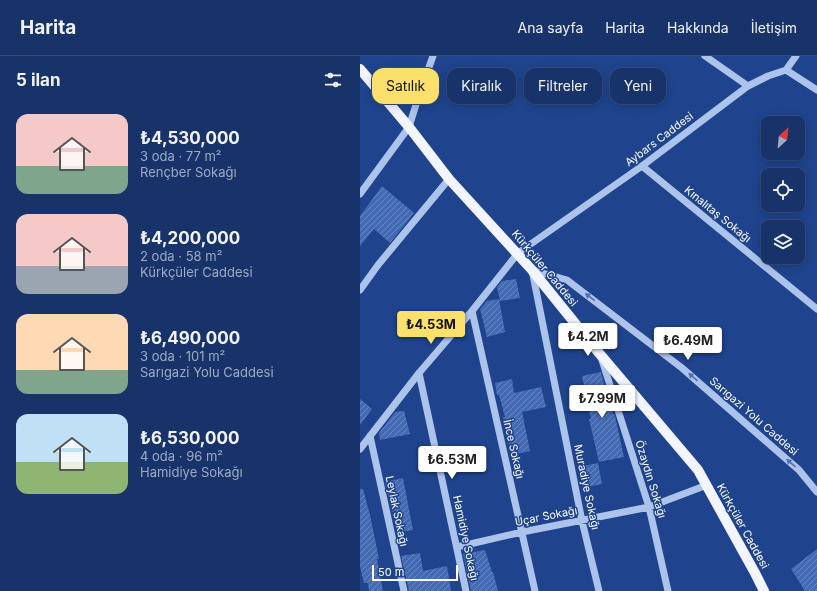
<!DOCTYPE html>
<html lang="tr">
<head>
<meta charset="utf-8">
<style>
  :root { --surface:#17336a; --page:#243f72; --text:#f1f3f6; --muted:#9eaac1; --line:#364e7e; --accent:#fbe06c }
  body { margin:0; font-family:Inter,sans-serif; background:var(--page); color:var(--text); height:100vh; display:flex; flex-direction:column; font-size:15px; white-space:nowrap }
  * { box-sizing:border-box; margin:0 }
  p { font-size:13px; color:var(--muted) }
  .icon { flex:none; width:22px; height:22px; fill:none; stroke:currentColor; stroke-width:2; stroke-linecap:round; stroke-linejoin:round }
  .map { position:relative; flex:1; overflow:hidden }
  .sheet { display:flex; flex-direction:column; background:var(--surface); width:360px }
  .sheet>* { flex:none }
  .top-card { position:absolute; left:12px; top:12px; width:380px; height:36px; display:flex; gap:8px }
  .needle { width:26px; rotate:27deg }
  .fabs { position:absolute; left:401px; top:60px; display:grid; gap:8px }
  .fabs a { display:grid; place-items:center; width:44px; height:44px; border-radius:8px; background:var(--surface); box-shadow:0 2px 10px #0003,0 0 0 1px var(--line); font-size:20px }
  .scale { position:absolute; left:12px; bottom:10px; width:86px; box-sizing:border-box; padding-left:4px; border:2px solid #fff; border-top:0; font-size:11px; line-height:14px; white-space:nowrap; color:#fff; -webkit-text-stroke:3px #1f448d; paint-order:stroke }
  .price { position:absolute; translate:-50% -34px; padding:0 9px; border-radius:4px; background:#fff; color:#222; font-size:13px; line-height:26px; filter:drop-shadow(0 1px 2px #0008) }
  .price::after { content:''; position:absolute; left:50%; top:24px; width:12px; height:9px; margin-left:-6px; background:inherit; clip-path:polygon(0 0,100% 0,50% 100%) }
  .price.current { background:var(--accent); color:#111 }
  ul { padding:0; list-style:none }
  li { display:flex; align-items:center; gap:12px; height:100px; padding:0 16px }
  li span { display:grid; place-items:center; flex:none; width:112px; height:80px; border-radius:12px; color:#555 }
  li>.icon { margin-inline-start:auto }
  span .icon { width:48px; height:48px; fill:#fffc; stroke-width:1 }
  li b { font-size:17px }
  h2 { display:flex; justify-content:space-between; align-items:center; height:48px; padding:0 16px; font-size:17px }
  .tag { padding:0 14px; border-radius:12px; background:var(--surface); box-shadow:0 2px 10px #0003,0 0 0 1px var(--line); font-size:14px; line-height:36px }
  .tag.current { background:var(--accent); color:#111 }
  header { display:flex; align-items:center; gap:24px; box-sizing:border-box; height:56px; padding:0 20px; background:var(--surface); border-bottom:1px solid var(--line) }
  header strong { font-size:19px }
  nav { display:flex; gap:22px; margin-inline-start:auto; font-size:14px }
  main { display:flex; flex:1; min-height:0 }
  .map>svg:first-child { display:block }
</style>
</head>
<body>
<header>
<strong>Harita</strong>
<nav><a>Ana sayfa</a><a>Harita</a><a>Hakkında</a><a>İletişim</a></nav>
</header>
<main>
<section class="sheet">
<h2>5 ilan<svg class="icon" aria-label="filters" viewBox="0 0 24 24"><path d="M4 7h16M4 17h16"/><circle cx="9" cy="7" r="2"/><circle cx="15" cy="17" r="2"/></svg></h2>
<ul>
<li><span style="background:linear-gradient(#f6c9c9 65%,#7fa58c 0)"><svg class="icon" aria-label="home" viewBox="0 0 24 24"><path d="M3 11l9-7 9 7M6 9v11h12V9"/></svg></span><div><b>₺4,530,000</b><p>3 oda · 77 m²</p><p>Rençber Sokağı</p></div></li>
<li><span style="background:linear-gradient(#f6c9c9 65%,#9aa5b1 0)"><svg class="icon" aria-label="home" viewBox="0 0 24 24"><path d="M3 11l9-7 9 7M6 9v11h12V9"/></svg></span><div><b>₺4,200,000</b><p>2 oda · 58 m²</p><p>Kürkçüler Caddesi</p></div></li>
<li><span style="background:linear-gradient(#ffd9b3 70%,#7fa58c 0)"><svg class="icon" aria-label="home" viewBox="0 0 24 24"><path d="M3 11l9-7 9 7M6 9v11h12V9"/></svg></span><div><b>₺6,490,000</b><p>3 oda · 101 m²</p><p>Sarıgazi Yolu Caddesi</p></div></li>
<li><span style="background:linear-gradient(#bfe0f5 60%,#8fb573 0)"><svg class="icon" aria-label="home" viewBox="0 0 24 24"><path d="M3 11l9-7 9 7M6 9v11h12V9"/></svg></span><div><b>₺6,530,000</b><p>4 oda · 96 m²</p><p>Hamidiye Sokağı</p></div></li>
</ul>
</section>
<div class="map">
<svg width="457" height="535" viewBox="0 0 457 535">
  <defs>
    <pattern id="building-hatch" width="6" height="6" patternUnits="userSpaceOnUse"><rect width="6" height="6" fill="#436ab2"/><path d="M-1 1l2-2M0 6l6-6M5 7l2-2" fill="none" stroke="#6988c1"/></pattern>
  </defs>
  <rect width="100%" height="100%" fill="#1f448d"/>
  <!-- building -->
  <path fill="url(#building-hatch)" d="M22,130l32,27 -24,30 -16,-14 -14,17v-30z
    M156,223l4,19 -20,3 -3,-14 5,-6z
    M139,243l6,33 -18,5 -7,-28 7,-8z
    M241,316l5,21h1l6,21h1l1,2 9,41 -25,5 -10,-43h2l-9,-43z
    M152,323l2,14 27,-6 5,20 -24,5 8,39 -19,4 -8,-38h2l-6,-22h-2l-2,-12z
    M0,343l12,10 -12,16z
    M44,355l6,23 -30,6 -1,-7 16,-21z
    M238,407l4,21 -19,4 -4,-21z
    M43,422l10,52 -12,2 -5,-21 -4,1 -7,-30z
    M0,433h3l7,26 9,44h-2l6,32h-14l-1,-8h-4l-4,-16z
    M457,493v42h-12l-14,-22z
    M125,494l7,22h1l5,19h-27l-8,-37z
    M60,497l3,18 24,-5 4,25h-42l-8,-35z"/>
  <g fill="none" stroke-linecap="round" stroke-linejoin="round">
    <!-- minor -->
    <path stroke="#acc3ec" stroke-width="7" d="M345,0l43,30
      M426,14l10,-14
      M282,110l175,143
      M0,138l49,-67 10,-32 14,-39
      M0,234l18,-25 71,-86
      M112,255l63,280
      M241,301l48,150 19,84
      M59,317l47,218
      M10,380l34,155
      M0,393l59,-76 53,-62 46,-58 124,-87 106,-80 20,-10 18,-6 31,20
      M97,491l65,-15 127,-25 58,-22
      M239,535l-17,-70 -50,-251 35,10 115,88 117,102 18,22"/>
    <!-- major -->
    <path stroke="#f2f5ff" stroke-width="10" d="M0,13l49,58 40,52 83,91 67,83 99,117 57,103 9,18"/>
  </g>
  <!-- one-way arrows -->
  <defs><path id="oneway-solid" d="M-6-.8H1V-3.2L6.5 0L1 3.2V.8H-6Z"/></defs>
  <g fill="#5070ae">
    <use href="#oneway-solid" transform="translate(230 241) rotate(-143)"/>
    <use href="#oneway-solid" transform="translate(333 321) rotate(-139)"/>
    <use href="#oneway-solid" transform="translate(431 407) rotate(-139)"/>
  </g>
  <g text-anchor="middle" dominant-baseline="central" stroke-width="3" stroke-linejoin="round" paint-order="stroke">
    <!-- street labels -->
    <g font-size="11" fill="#fff" stroke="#1f448d">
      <text transform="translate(299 83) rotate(-37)">Aybars Caddesi</text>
      <text transform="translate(358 158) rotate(39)">Kınalıtaş Sokağı</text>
      <text transform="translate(185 212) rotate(50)">Kürkçüler Caddesi</text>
      <text transform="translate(394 360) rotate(41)">Sarıgazi Yolu Caddesi</text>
      <text transform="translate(154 393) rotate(77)">İnce Sokağı</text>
      <text transform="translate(291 423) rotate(73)">Özaydın Sokağı</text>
      <text transform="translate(227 431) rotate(78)">Muradiye Sokağı</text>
      <text transform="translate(37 455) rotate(78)">Leylak Sokağı</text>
      <text transform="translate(186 460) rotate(-11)">Uçar Sokağı</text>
      <text transform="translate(383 470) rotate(61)">Kürkçüler Caddesi</text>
      <text transform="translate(106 482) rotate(78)">Hamidiye Sokağı</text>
    </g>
  </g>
</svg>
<div class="fabs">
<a><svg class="needle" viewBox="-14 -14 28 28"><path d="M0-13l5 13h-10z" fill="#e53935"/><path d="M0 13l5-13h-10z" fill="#9eaac1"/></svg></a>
<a><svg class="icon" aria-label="locate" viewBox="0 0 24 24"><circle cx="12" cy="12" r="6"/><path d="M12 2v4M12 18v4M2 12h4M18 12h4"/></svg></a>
<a><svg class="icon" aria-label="layers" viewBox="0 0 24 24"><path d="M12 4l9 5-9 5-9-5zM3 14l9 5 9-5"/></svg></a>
</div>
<div class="scale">50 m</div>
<b class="price current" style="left:71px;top:289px">₺4.53M</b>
<b class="price" style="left:228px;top:301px">₺4.2M</b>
<b class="price" style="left:328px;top:305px">₺6.49M</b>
<b class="price" style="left:242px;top:363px">₺7.99M</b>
<b class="price" style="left:92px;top:424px">₺6.53M</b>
<div class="top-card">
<a class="tag current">Satılık</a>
<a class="tag">Kiralık</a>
<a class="tag">Filtreler</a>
<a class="tag">Yeni</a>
</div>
</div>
</main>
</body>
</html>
